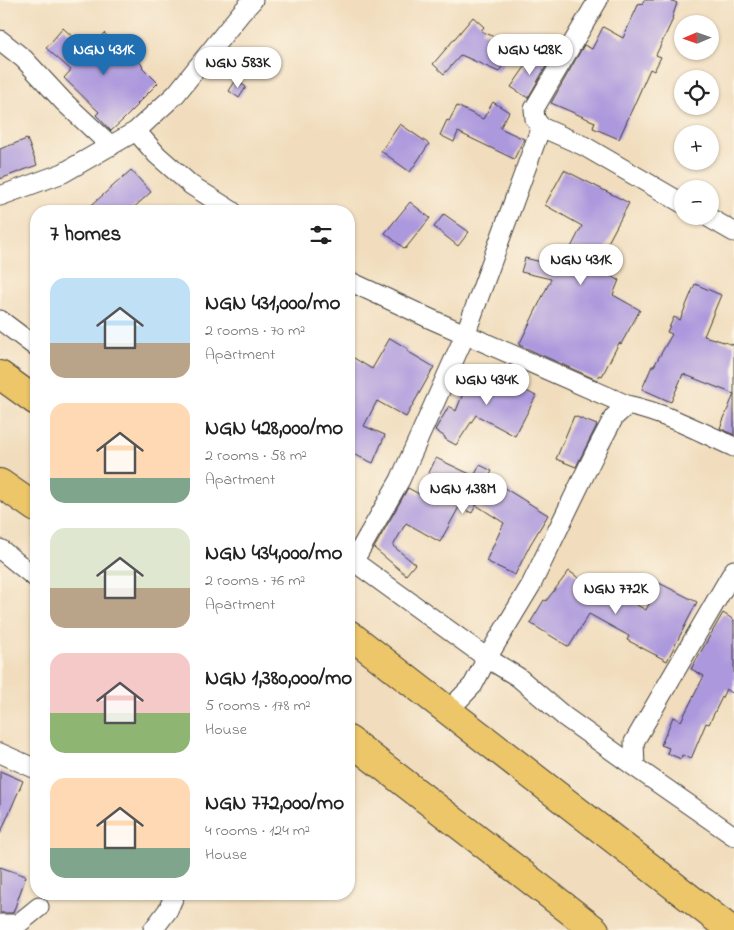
<!DOCTYPE html>
<html lang="en">
<head>
<meta charset="utf-8">
<style>
  :root { --surface:#fff; --page:#f2f2f2; --text:#222; --muted:#767676; --accent:#1f6fb2 }
  body { margin:0; font-family:"Indie Flower",sans-serif; background:var(--page); color:var(--text); height:100vh; display:flex; flex-direction:column; font-size:19px; white-space:nowrap }
  * { box-sizing:border-box; margin:0 }
  p { font-size:16px; color:var(--muted) }
  .icon { flex:none; width:28px; height:28px; fill:none; stroke:currentColor; stroke-width:2; stroke-linecap:round; stroke-linejoin:round }
  .map { position:relative; flex:1; overflow:hidden }
  .side { position:absolute; left:30px; top:205px; width:325px; height:695px; display:flex; flex-direction:column; background:var(--surface); border-radius:20px; box-shadow:0 1px 4px #0004 }
  .side>* { flex:none }
  .needle { width:32px; rotate:268deg }
  .controls { position:absolute; left:674px; top:15px; display:grid; gap:10px }
  .controls a { display:grid; place-items:center; width:45px; height:45px; border-radius:50%; background:var(--surface); box-shadow:0 1px 4px #0004; font-size:25px }
  .price { position:absolute; translate:-50% -42px; padding:0 11px; border-radius:18px; background:#fff; color:#222; font-size:16px; line-height:32px; filter:drop-shadow(0 1px 2px #0008) }
  .price::after { content:''; position:absolute; left:50%; top:30px; width:15px; height:11px; margin-left:-8px; background:inherit; clip-path:polygon(0 0,100% 0,50% 100%) }
  .price.selected { background:var(--accent); color:#fff }
  ul { padding:0; list-style:none }
  li { display:flex; align-items:center; gap:15px; height:125px; padding:0 20px }
  li span { display:grid; place-items:center; flex:none; width:140px; height:100px; border-radius:15px; color:#555 }
  li>.icon { margin-inline-start:auto }
  span .icon { width:60px; height:60px; fill:#fffc; stroke-width:1 }
  li b { font-size:21px }
  h2 { display:flex; justify-content:space-between; align-items:center; height:60px; padding:0 20px; font-size:21px }
  .map>svg:first-child { display:block }
</style>
</head>
<body>
<div class="map">
<svg width="734" height="930" viewBox="0 0 734 930">
  <rect width="100%" height="100%" fill="#fcf5e5"/>
  <filter id="ink" filterUnits="userSpaceOnUse"><feTurbulence type="fractalNoise" baseFrequency=".02" numOctaves="2"/><feDisplacementMap in="SourceGraphic" scale="10" xChannelSelector="R" yChannelSelector="G"/><feConvolveMatrix kernelMatrix="1 2 1 2 8 2 1 2 1" color-interpolation-filters="sRGB"/></filter>
  <filter id="wash" filterUnits="userSpaceOnUse"><feTurbulence type="fractalNoise" baseFrequency=".0096" numOctaves="4" result="noise"/><feDisplacementMap in="SourceGraphic" scale="20" xChannelSelector="R" yChannelSelector="G"/><feGaussianBlur stdDeviation="1.12" result="paint"/><feColorMatrix in="noise" values="0 0 0 0 0 0 0 0 0 0 0 0 0 0 0 0 0 1.4 0 .05"/><feComposite in="paint" operator="in"/></filter>
  <g filter="url(#wash)">
    <rect width="100%" height="100%" fill="#f1ddbd"/>
    <g id="blocks">
      <!-- building -->
      <path fill="#ac98dd" d="M644,0h26l7,3 -5,15 1,1 -17,36 5,2 -7,14 -4,-2 -31,70 -26,-11 2,-6 -44,-19 33,-58 8,4 11,-22 20,11 16,-35 3,1z
        M473,17l11,10 -3,4 32,14 -14,27 -38,-17 -17,19 -11,-10z
        M63,28l25,23 16,-18 14,13 4,-4 21,24 -1,1 16,16 -21,21 1,1 -14,14 -13,12 -15,-16 3,-3 -35,-34 7,-8 -25,-22z
        M534,54l14,9 -20,35 -17,-11z
        M236,80l10,7 -7,11 -10,-7z
        M493,102l16,10 -9,16 24,11 -10,20 -56,-27 -4,10 -14,-7 7,-15 2,1 8,-15 26,13z
        M400,124l29,20 -19,28 -29,-21z
        M27,139l10,26 -37,14v-30z
        M131,170l20,22 -21,19h-45z
        M564,170l65,33 -35,66 25,11 -6,15 27,15 -19,34 -2,-1 -17,33 -2,-1 -3,5 -78,-35 32,-66 -30,-7 4,-14 33,8 5,-12 4,1 15,-29 -37,-21z
        M410,202l20,16 -25,31 -20,-16z
        M444,214l25,18 -11,14 -24,-19z
        M695,284l26,11 -17,41 30,9v90l-14,-7 14,-34 -51,-20 -12,28 -29,-13 10,-23h2l18,-32 -5,-2 7,-15 6,3z
        M390,338l18,11 -1,2 27,16 -28,50 -29,-16 -13,25 21,9 -12,28 -24,-11v-97l23,14z
        M473,368l34,13 29,15 -21,40 -39,-21 -20,30 -11,-6v-2l-10,-7 14,-24 7,5z
        M574,416l23,9 -21,42 -20,-8z
        M436,458l38,18 6,-11 12,6 -4,7 60,37 -18,30 -15,30 -29,-14 18,-38 -28,-18 -4,8 -13,-6 -19,35 -34,-19 -13,23 22,18 -9,11 -32,-27 34,-60 11,6z
        M569,571l48,35 5,-9 24,13 13,-27 38,19 -30,59 -40,-21 2,-4 -40,-22 -20,33 -39,-24 14,-23 2,1z
        M723,613l11,7v74l-8,-5 -17,35 -3,-1 -15,36 -9,-4 -1,4 -14,-6 2,-5 -8,-3 12,-28 8,4 23,-45 -13,-7z
        M0,771l23,10 -23,53z
        M0,867l26,9 -13,37h-13z"/>
    </g>
  </g>
  <g filter="url(#ink)">
    <use href="#blocks" fill-opacity="0" stroke="#3c3934" stroke-width="1"/>
    <g fill="none" stroke-linecap="round" stroke-linejoin="round">
      <!-- minor casing -->
      <g stroke="#3c3934" stroke-width="21">
        <path id="minor" d="M598,0l-64,109 1,10 6,8 43,19 98,57
          M0,40l24,19 40,43 47,44
          M136,131l21,24 34,30 41,26
          M0,196l63,-23 73,-42 40,-37 65,-81 12,-13
          M706,216l28,16
          M349,281l84,39 194,85c38,8 72,26 107,42
          M0,320l36,27
          M0,549l36,29
          M349,558l138,100 31,19 47,40 70,50 99,69
          M353,562l47,-82 65,-145 76,-208
          M448,711l25,-26 14,-27 44,-73 65,-134 18,-34 13,-12
          M0,753l36,16
          M635,767l-1,-25 100,-172
          M0,924h18l21,-17
          M153,930l15,-20 7,-16"/>
      </g>
      <!-- motorway casing -->
      <g stroke="#3c3934" stroke-width="30">
        <path id="motorway" d="M0,375l36,26
          M0,483l36,25
          M349,634l382,296
          M349,740l246,190"/>
      </g>
      <!-- minor -->
      <use href="#minor" stroke="#fff" stroke-width="19"/>
      <!-- motorway -->
      <use href="#motorway" stroke="#ecc669" stroke-width="28"/>
    </g>
  </g>
</svg>
<div class="controls">
<a><svg class="needle" viewBox="-14 -14 28 28"><path d="M0-13l5 13h-10z" fill="#e53935"/><path d="M0 13l5-13h-10z" fill="#767676"/></svg></a>
<a><svg class="icon" aria-label="locate" viewBox="0 0 24 24"><circle cx="12" cy="12" r="6"/><path d="M12 2v4M12 18v4M2 12h4M18 12h4"/></svg></a>
<a>+</a>
<a>−</a>
</div>
<b class="price selected" style="left:104px;top:76px">NGN 431K</b>
<b class="price" style="left:530px;top:76px">NGN 428K</b>
<b class="price" style="left:238px;top:89px">NGN 583K</b>
<b class="price" style="left:581px;top:286px">NGN 431K</b>
<b class="price" style="left:487px;top:406px">NGN 434K</b>
<b class="price" style="left:463px;top:515px">NGN 1.38M</b>
<b class="price" style="left:616px;top:615px">NGN 772K</b>
<section class="side">
<h2>7 homes<svg class="icon" aria-label="filters" viewBox="0 0 24 24"><path d="M4 7h16M4 17h16"/><circle cx="9" cy="7" r="2"/><circle cx="15" cy="17" r="2"/></svg></h2>
<ul>
<li><span style="background:linear-gradient(#bfe0f5 65%,#b9a48a 0)"><svg class="icon" aria-label="home" viewBox="0 0 24 24"><path d="M3 11l9-7 9 7M6 9v11h12V9"/></svg></span><div><b>NGN 431,000/mo</b><p>2 rooms · 70 m²</p><p>Apartment</p></div></li>
<li><span style="background:linear-gradient(#ffd9b3 75%,#7fa58c 0)"><svg class="icon" aria-label="home" viewBox="0 0 24 24"><path d="M3 11l9-7 9 7M6 9v11h12V9"/></svg></span><div><b>NGN 428,000/mo</b><p>2 rooms · 58 m²</p><p>Apartment</p></div></li>
<li><span style="background:linear-gradient(#dfe7d0 60%,#b9a48a 0)"><svg class="icon" aria-label="home" viewBox="0 0 24 24"><path d="M3 11l9-7 9 7M6 9v11h12V9"/></svg></span><div><b>NGN 434,000/mo</b><p>2 rooms · 76 m²</p><p>Apartment</p></div></li>
<li><span style="background:linear-gradient(#f6c9c9 60%,#8fb573 0)"><svg class="icon" aria-label="home" viewBox="0 0 24 24"><path d="M3 11l9-7 9 7M6 9v11h12V9"/></svg></span><div><b>NGN 1,380,000/mo</b><p>5 rooms · 178 m²</p><p>House</p></div></li>
<li><span style="background:linear-gradient(#ffd9b3 70%,#7fa58c 0)"><svg class="icon" aria-label="home" viewBox="0 0 24 24"><path d="M3 11l9-7 9 7M6 9v11h12V9"/></svg></span><div><b>NGN 772,000/mo</b><p>4 rooms · 124 m²</p><p>House</p></div></li>
</ul>
</section>
</div>
</body>
</html>
